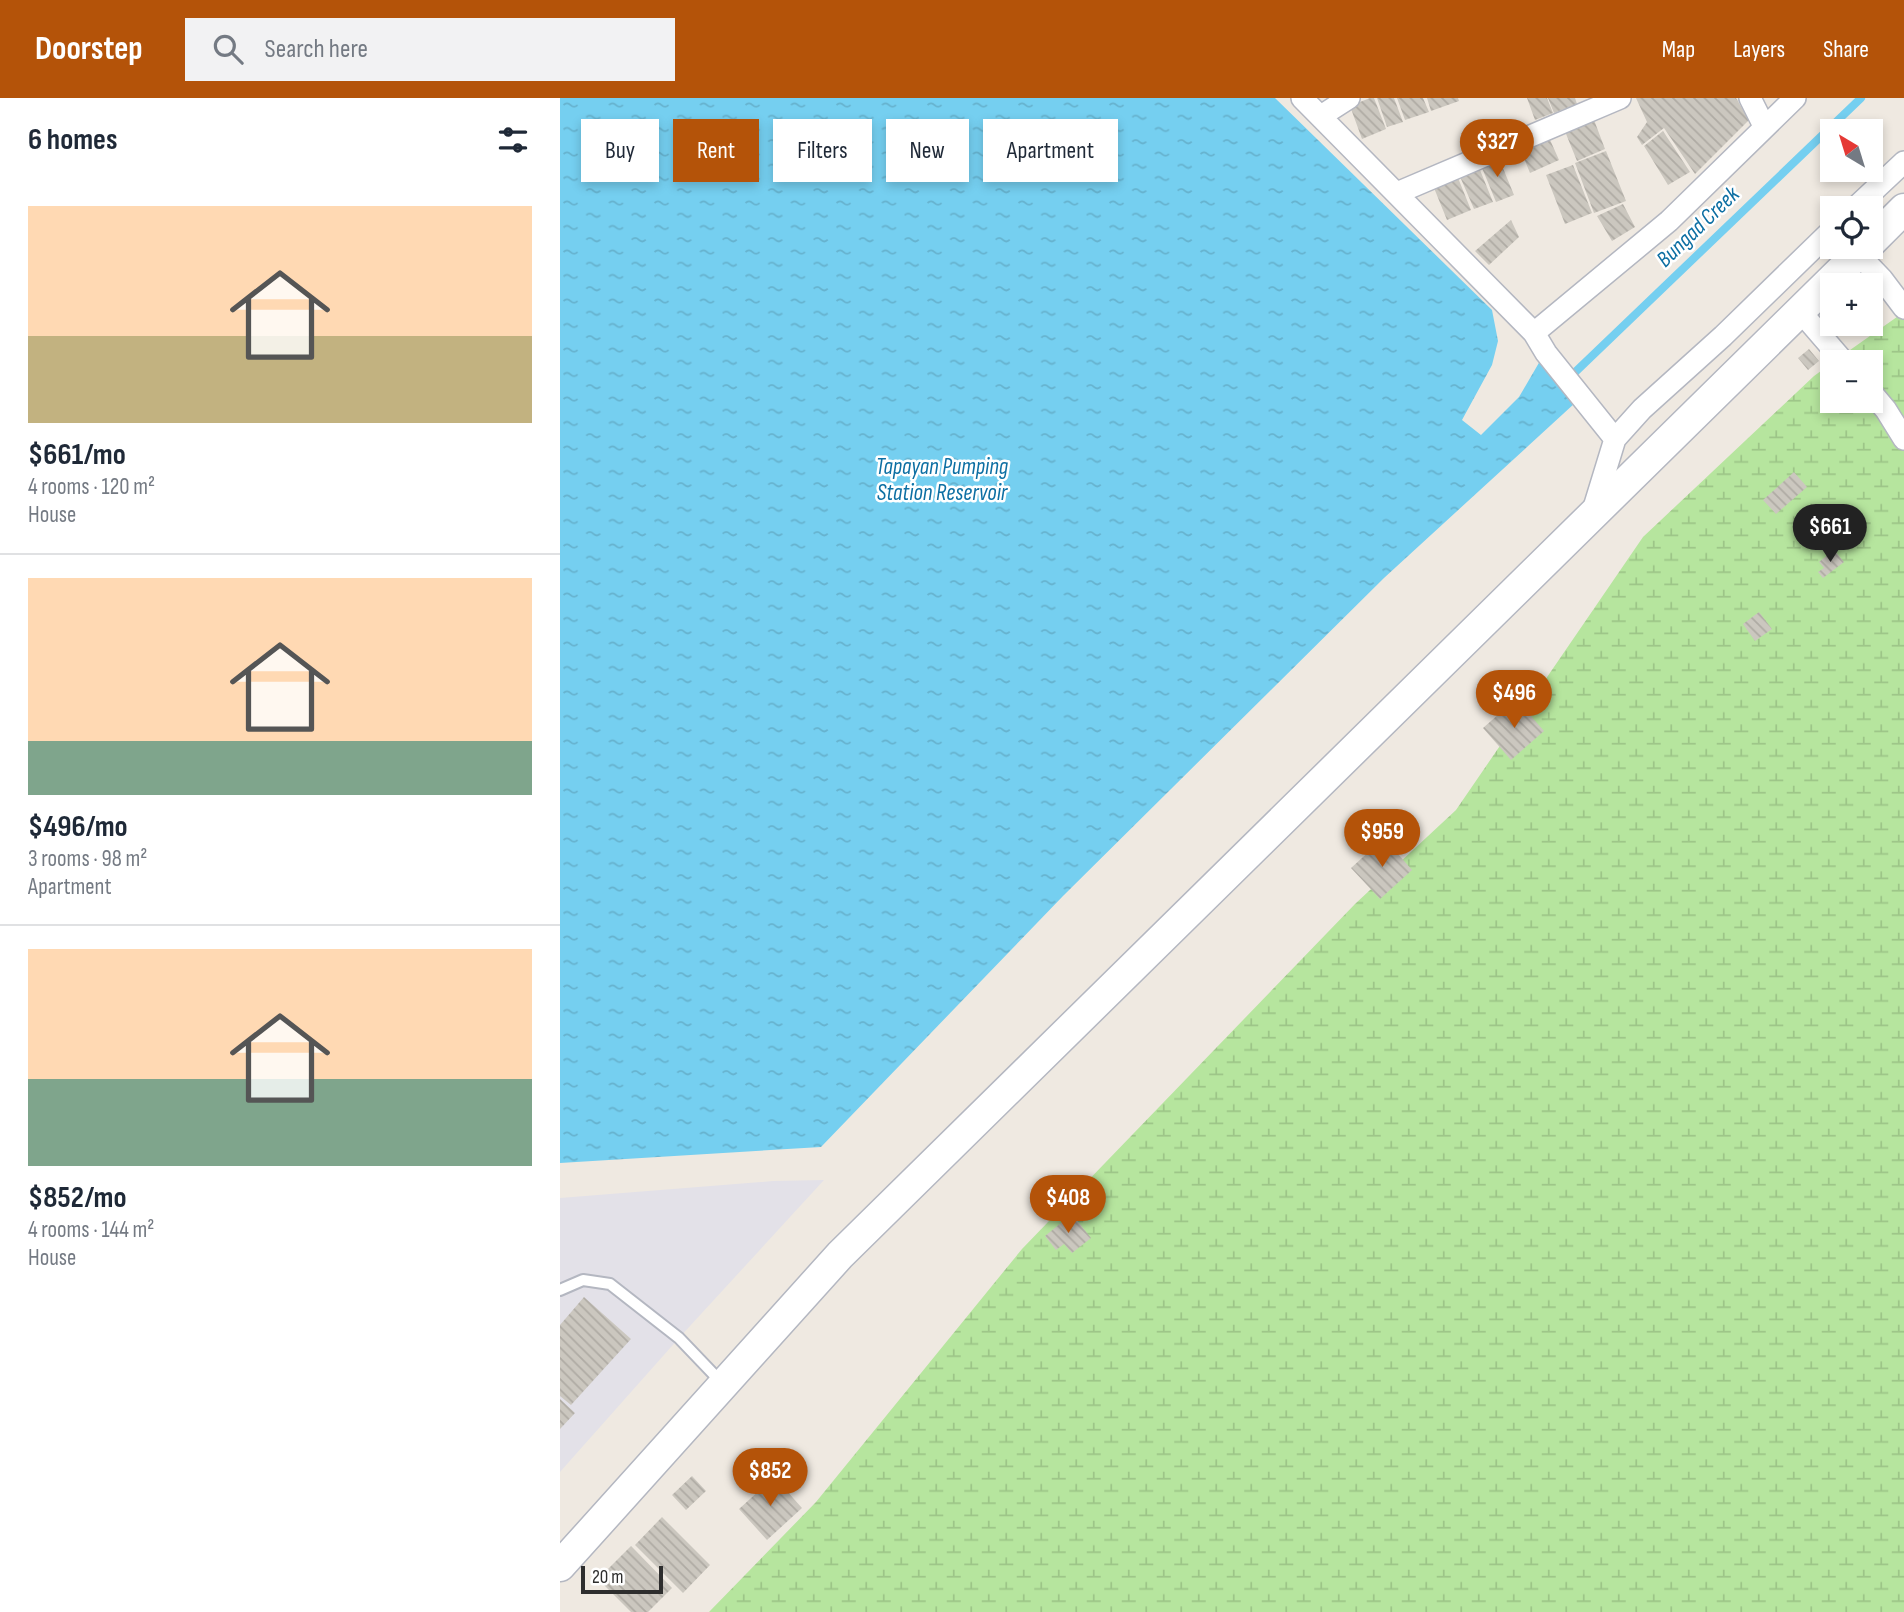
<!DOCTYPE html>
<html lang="en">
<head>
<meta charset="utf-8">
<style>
  :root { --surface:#fff; --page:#f2f2f3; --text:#1f2937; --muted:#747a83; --line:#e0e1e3; --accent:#b45309 }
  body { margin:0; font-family:"Sofia Sans Condensed",sans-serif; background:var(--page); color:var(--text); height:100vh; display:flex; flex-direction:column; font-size:26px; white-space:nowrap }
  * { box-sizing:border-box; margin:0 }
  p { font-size:23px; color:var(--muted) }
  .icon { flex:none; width:38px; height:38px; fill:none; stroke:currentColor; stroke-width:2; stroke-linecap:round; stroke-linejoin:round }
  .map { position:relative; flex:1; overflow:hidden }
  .drawer { display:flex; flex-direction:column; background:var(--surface); width:560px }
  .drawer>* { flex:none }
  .hud { position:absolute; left:21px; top:21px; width:665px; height:63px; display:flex; gap:14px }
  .needle { width:46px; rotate:322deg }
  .buttons { position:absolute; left:1260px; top:21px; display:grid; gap:14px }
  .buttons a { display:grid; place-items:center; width:63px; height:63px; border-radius:0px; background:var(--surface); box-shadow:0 4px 10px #0003; font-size:35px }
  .scale { position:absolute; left:21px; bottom:18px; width:82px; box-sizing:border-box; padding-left:7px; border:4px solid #2e2e2e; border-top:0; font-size:19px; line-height:24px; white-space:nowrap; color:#2e2e2e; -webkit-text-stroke:5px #fff; paint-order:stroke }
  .price { position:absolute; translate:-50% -60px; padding:0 16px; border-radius:24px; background:var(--accent); color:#fff; font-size:23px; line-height:46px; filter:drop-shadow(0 2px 4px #0008) }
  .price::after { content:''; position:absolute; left:50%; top:42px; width:21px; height:16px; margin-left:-10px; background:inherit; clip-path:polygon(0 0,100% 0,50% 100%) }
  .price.selected { background:#222; color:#fff }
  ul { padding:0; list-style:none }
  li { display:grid; align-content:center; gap:14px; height:371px; padding:0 28px }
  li+li { border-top:2px solid var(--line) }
  li span { display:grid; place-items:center; height:217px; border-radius:0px; color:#555 }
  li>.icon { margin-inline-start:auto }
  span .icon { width:126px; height:126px; fill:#fffc; stroke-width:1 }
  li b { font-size:30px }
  h2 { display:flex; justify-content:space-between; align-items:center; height:84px; padding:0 28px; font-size:30px }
  .tag { padding:0 24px; border-radius:0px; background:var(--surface); box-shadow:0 4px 10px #0003; font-size:24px; line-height:63px }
  .tag.selected { background:var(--accent); color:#fff }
  header { display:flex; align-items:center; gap:42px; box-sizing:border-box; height:98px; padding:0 35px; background:var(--accent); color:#fff }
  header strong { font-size:33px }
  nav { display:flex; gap:38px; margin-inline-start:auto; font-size:24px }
  .search { width:490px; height:63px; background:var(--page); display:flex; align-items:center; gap:18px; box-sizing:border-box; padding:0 24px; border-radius:0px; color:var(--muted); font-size:26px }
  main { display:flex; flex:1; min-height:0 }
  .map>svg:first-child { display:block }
</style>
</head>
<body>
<header>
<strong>Doorstep</strong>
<div class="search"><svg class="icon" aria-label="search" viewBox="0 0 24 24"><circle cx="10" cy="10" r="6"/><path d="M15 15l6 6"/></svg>Search here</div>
<nav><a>Map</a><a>Layers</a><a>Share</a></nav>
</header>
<main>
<section class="drawer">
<h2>6 homes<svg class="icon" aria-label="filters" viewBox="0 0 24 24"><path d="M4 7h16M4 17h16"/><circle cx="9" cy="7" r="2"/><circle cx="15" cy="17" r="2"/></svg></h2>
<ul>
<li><span style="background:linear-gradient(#ffd9b3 60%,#c2b280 0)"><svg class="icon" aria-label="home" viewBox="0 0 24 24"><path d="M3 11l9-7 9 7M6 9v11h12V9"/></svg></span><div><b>$661/mo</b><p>4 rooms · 120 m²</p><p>House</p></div></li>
<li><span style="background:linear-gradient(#ffd9b3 75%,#7fa58c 0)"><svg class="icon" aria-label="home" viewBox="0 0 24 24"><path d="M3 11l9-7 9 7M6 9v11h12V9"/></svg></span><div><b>$496/mo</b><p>3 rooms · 98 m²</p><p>Apartment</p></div></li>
<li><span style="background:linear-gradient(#ffd9b3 60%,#7fa58c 0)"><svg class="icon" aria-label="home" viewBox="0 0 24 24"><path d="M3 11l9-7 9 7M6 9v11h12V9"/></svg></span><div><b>$852/mo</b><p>4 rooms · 144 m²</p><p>House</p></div></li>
</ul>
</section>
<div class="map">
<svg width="1344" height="1514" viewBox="0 0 1344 1514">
  <defs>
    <pattern id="wetland-marsh" width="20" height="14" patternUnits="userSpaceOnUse" patternTransform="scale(1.75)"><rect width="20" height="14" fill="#b6e59e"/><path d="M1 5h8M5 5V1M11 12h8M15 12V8" fill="none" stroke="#9dc588"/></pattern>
    <pattern id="water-ripples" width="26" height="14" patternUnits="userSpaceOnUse" patternTransform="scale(1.75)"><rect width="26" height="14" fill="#75cff0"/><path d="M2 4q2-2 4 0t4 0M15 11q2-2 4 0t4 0" fill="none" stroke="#66b2ce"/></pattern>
    <pattern id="building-back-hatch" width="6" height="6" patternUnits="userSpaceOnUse" patternTransform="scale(1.75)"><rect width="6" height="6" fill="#cbc7bf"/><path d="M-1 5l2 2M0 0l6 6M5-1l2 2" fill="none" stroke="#afaba4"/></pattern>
  </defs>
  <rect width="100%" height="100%" fill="#efe9e1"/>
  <!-- industrial -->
  <path fill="#e3e1e8" d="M264,1082l-145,158 -119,134v-274l213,-17z"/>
  <!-- wetland -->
  <path fill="url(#wetland-marsh)" d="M1344,214v1300h-1195l107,-110 206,-253 333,-345 101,-94 187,-273 171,-161 18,-13v38h39v-39h-38z"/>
  <!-- water -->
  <path fill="url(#water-ripples)" d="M0,0h715l217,212 6,31 -6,24 -30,55 19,15 38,-38 21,-36 35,42 -191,175 -321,318 -242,251 -261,16z"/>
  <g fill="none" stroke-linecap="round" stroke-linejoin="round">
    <!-- stream -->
    <path stroke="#75cff0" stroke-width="8" d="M1009,280l292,-280"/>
  </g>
  <!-- building -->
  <path fill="url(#building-back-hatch)" d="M810,0h4l12,31 -24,10 -12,-33z
    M817,0h17l9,24 -16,5z
    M837,0h26l6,14 -24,8z
    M867,0h31l1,3 -28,10z
    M967,0h20l6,15 -18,7z
    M988,0h27l2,6 -23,9z
    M1076,0h100l13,22 -54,54 -31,-46 -22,17 -5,-8 10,-15z
    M1031,14l14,37 -28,12 -15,-37z
    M1103,33l27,41 -22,13 -24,-39z
    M987,35l12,27 -29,13 -11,-27z
    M1046,53l20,50 -32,12 -19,-50z
    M938,58l16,39 -18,7 -16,-39z
    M918,67l15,37 -19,7 -16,-37z
    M1013,67l19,48 -27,11 -19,-49z
    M896,75l15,37 -24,10 -15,-37z
    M1063,106l12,23 -23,14 -15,-25z
    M951,122l8,17 -30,28 -14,-14z
    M1249,251l10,12 -11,9 -10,-12z
    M1234,374l13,15 -31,27 -13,-14z
    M1274,452l10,12 -21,16 -5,-6 6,-4 -5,-6z
    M1199,514l13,17 -17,12 -12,-17z
    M956,601l28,32 -33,29 -28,-32z
    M824,740l28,32 -32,29 -29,-31z
    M512,1116l19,24 -19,15 -8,-9 -8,6 -11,-14z
    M24,1199l47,42 -60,66 -11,-9v-71z
    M0,1301l15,14 -15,16z
    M132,1378l14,15 -20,19 -14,-15z
    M214,1379l28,31 -35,32 -28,-31z
    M102,1419l48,48 -27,28 -48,-48z
    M71,1448l41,42 -24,24h-17l-33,-33z"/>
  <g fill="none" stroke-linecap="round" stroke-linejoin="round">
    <!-- lane casing -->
    <g stroke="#b4b7c1" stroke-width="14">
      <path id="lane" d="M0,1192l23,-10 27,4 69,54 44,46"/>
    </g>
    <!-- street casing -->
    <g stroke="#b4b7c1" stroke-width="24">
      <path id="street" d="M742,0l232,235 12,20 69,86 -23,75
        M1190,0l14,28
        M761,18l28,-18
        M837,95l223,-95
        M1295,110l49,-46
        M1298,156l24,25 22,29
        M1240,213l44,51
        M974,235l135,-112 126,-123
        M1311,294l15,18 18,29
        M1055,341l27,-30 81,-73 109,-106"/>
    </g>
    <!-- secondary casing -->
    <g stroke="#b4b7c1" stroke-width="33">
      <path id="secondary" d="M1311,144l33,-33
        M0,1468l280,-311 1025,-1008"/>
    </g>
    <!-- lane -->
    <use href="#lane" stroke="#fff" stroke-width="10"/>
    <!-- street -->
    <use href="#street" stroke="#fff" stroke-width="21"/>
    <!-- secondary -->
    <use href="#secondary" stroke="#fff" stroke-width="30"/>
  </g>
  <g text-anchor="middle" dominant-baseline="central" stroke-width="5" stroke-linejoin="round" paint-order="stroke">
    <!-- water labels -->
    <g font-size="23" font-style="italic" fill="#0d6fa3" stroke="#fff">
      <text transform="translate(1138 129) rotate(-44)">Bungad Creek</text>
      <text x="382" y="369">Tapayan Pumping<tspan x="382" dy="26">Station Reservoir</tspan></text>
    </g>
  </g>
</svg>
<div class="buttons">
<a><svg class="needle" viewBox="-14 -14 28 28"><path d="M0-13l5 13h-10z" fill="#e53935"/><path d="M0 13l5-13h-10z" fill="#747a83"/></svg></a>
<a><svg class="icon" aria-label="locate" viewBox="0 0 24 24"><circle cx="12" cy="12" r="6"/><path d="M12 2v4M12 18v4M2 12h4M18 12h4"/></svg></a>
<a>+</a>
<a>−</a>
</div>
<div class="scale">20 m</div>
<b class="price" style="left:937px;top:81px">$327</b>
<b class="price selected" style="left:1270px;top:466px">$661</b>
<b class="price" style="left:954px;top:632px">$496</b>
<b class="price" style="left:822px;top:771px">$959</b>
<b class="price" style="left:508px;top:1137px">$408</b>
<b class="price" style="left:210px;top:1410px">$852</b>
<div class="hud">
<a class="tag">Buy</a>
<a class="tag selected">Rent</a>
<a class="tag">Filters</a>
<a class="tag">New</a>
<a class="tag">Apartment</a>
</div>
</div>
</main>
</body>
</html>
